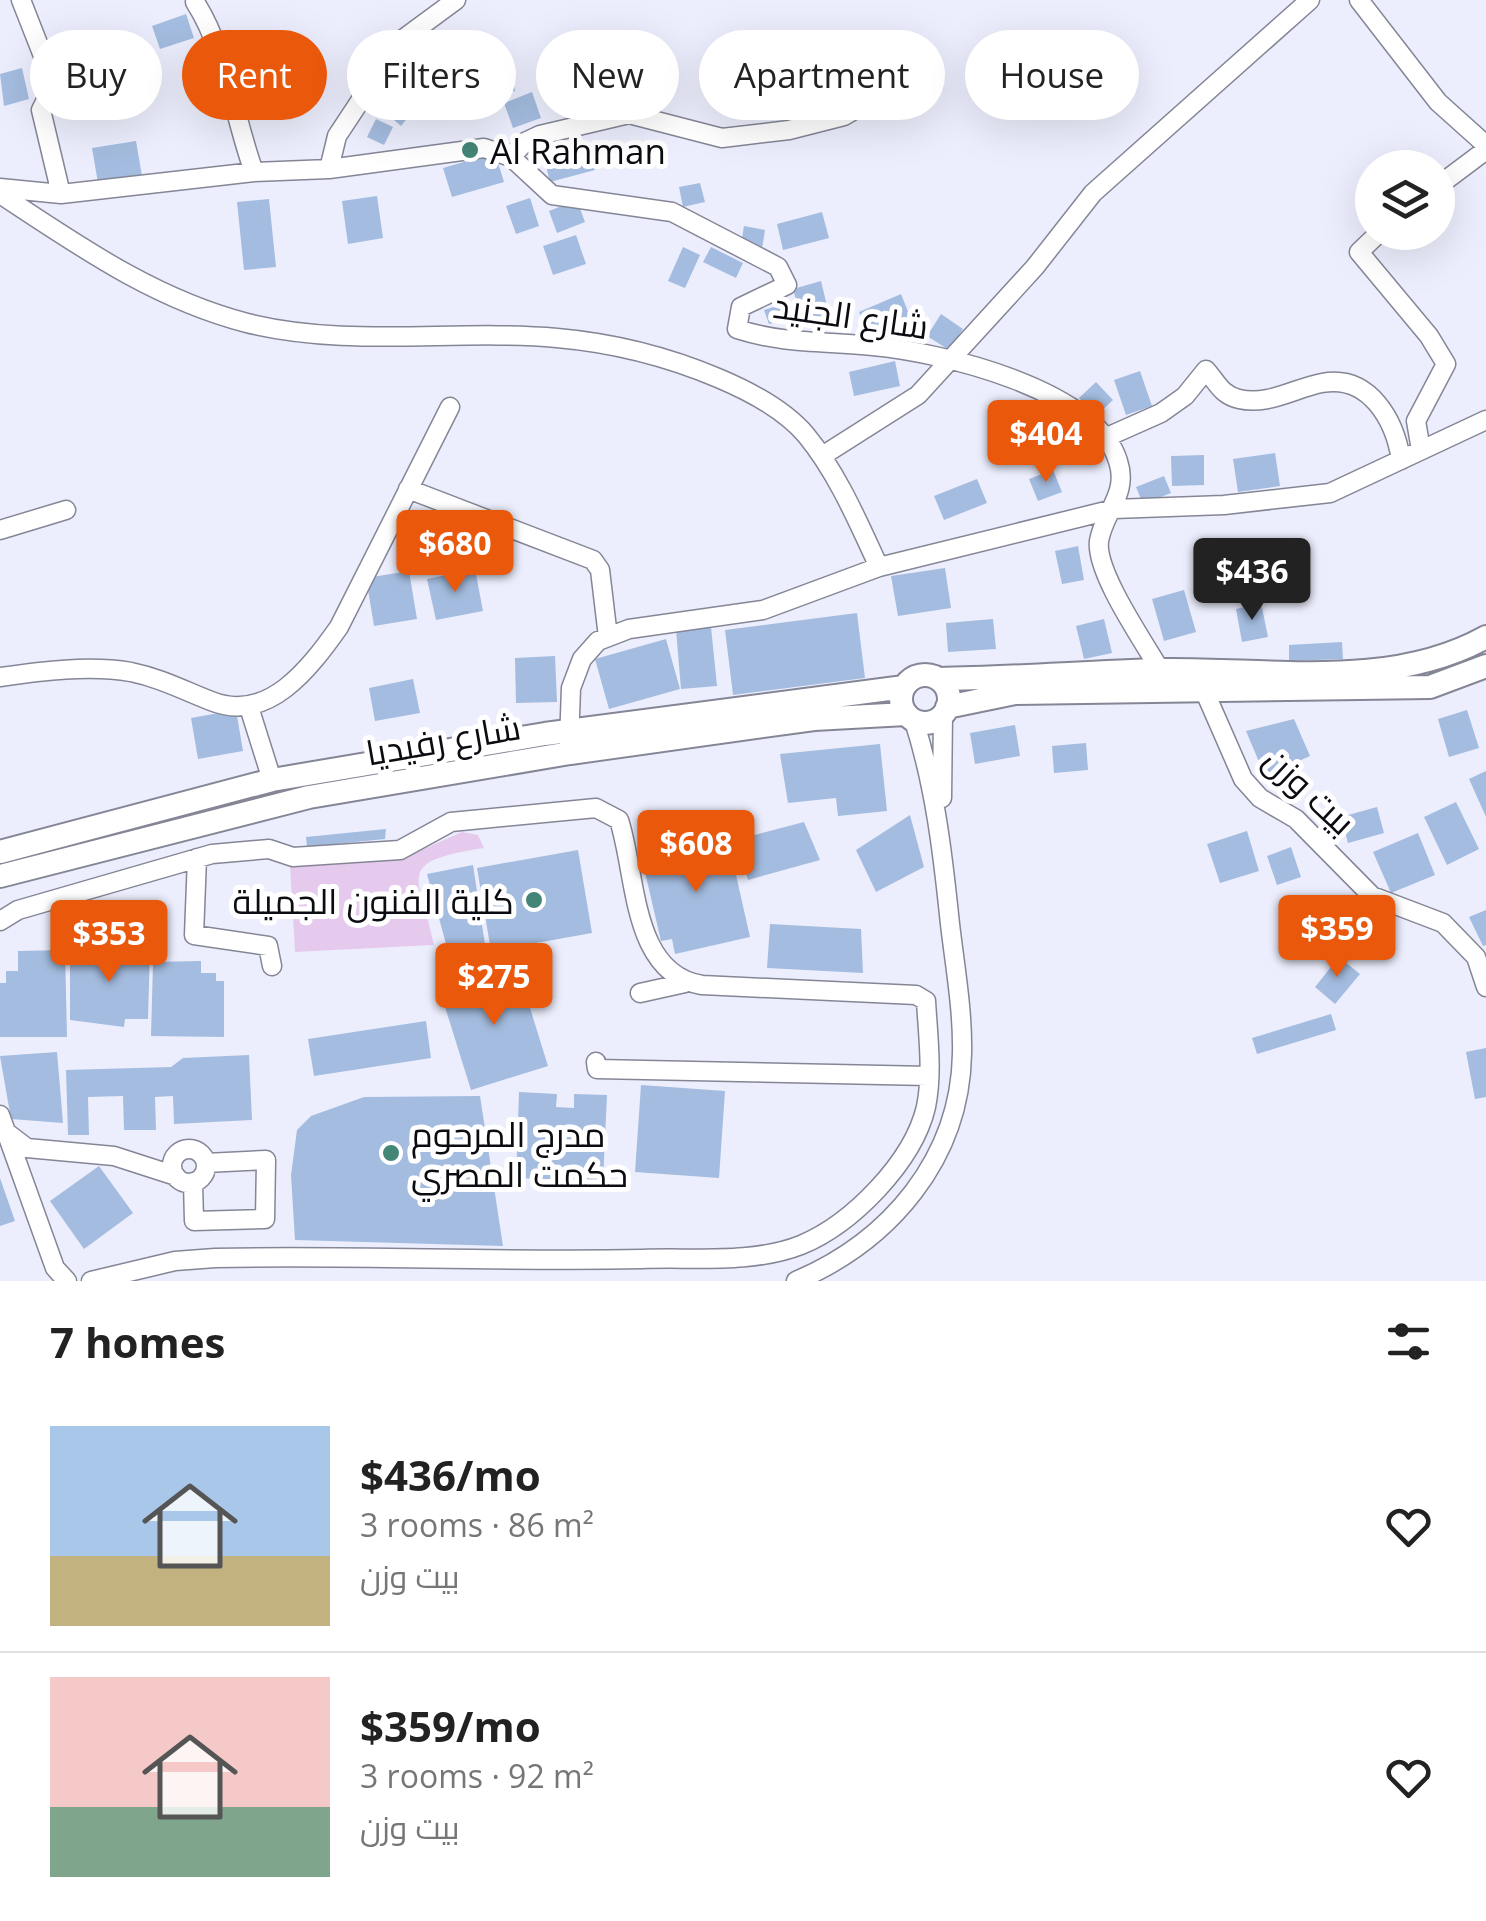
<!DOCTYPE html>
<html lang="en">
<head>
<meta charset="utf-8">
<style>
  :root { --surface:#fff; --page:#f6f6f6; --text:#222; --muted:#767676; --line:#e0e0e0; --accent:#ea580c }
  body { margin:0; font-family:"Open Sans",Cairo,sans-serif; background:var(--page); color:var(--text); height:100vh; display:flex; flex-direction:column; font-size:38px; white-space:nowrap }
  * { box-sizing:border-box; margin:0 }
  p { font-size:32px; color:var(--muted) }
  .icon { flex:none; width:55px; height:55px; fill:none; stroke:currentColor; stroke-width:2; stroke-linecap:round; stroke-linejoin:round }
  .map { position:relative; height:1281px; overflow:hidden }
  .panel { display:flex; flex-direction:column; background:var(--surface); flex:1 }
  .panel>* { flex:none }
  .guide { position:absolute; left:30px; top:30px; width:1428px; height:90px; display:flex; gap:20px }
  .fabs { position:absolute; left:1355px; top:150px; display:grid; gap:20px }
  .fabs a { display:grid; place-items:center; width:100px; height:100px; border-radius:50%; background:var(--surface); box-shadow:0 10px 40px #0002; font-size:50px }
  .price { position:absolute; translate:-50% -85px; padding:0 22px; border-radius:10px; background:var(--accent); color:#fff; font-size:32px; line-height:65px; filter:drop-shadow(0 2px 5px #0008) }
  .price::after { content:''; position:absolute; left:50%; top:60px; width:30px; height:22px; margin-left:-15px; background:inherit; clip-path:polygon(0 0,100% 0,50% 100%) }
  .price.current { background:#222; color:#fff }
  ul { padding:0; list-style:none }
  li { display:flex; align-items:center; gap:30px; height:250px; padding:0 50px }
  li+li { border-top:2px solid var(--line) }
  li span { display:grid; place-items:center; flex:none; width:280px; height:200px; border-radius:0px; color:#555 }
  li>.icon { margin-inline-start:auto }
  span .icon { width:120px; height:120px; fill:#fffc; stroke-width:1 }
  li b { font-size:42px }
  h2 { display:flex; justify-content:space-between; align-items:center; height:120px; padding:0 50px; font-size:42px }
  .chip { padding:0 35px; border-radius:45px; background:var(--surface); box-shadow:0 10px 40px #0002; font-size:35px; line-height:90px }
  .chip.current { background:var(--accent); color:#fff }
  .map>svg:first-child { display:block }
</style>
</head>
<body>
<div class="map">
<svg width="1486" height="1281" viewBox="0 0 1486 1281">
  <rect width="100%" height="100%" fill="#eceefd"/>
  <!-- green -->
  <path fill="#e5caed" d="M462,832l16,3 6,13c-92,14 -64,27 -50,97l-139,7 -5,-86 109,-6z"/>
  <!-- building -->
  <path fill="#a4bcdf" d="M186,14l8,24 -34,11 -8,-23z
    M422,51l12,8 -20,30 -12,-8z
    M509,57l6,34 -59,11 -6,-34z
    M22,68l7,31 -25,7 -4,-32z
    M398,88l20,17 -17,21 -20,-17z
    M532,92l9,26 -28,10 -9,-25z
    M376,119l17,8 -9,18 -17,-8z
    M136,141l6,35 -44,7 -6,-35z
    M588,142l7,28 -45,12 -7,-28z
    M495,153l9,29 -52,15 -9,-29z
    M700,183l5,19 -22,5 -4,-20z
    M377,196l6,42 -35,6 -6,-43z
    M530,198l9,28 -23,8 -10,-28z
    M269,199l7,68 -32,3 -7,-68z
    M577,200l8,22 -28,11 -8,-22z
    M822,212l7,26 -46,12 -6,-26z
    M744,226l21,4 -3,19 -21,-4z
    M576,235l10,29 -33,11 -10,-29z
    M683,247l17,8 -15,33 -17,-7z
    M711,247l32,16 -7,15 -33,-16z
    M821,281l8,33 -27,7 -9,-32z
    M901,294l10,25 -41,17 -11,-24z
    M784,304l5,15 -20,5 -5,-14z
    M941,314l22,15 -14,21 -22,-14z
    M895,361l5,25 -46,10 -5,-24z
    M1140,371l12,35 -26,9 -12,-35z
    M1096,382l17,18 -17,16 -17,-18z
    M1275,453l5,33 -42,6 -5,-33z
    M1204,455v30l-32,1 -1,-30z
    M1053,470l9,22 -24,9 -9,-22z
    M1164,476l7,17 -28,11 -7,-17z
    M977,479l10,24 -43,17 -10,-24z
    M1078,546l6,34 -22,4 -7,-33z
    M945,568l6,40 -53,8 -7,-40z
    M475,569l8,42 -47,9 -9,-41z
    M409,571l8,48 -43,7 -8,-48z
    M1184,590l12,42 -32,9 -12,-42z
    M1261,603l7,34 -26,5 -6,-33z
    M857,613l8,65 -132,17 -8,-65z
    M993,619l3,30 -48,3 -2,-29z
    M1104,619l8,34 -28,6 -8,-33z
    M711,627l6,59 -36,3 -5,-59z
    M666,639l14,50 -71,20 -14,-50z
    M1342,642l1,17 -54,2v-16z
    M555,656l2,46 -41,1 -1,-45z
    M413,679l7,34 -45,8 -6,-33z
    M236,710l7,41 -45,8 -7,-41z
    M1467,710l12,38 -30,9 -11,-38z
    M1294,719l16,37 -45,20 -19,-45z
    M1015,725l5,31 -45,8 -5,-31z
    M1086,743l2,27 -34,3 -2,-27z
    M880,744l7,67 -49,5 -2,-18 -48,5 -8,-49z
    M1486,771v46l-17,-38z
    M1456,802l23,47 -32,16 -23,-48z
    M1377,807l7,26 -36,10 -7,-26z
    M910,815l14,52 -48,25 -20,-42z
    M804,822l16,38 -72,20 -12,-40z
    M386,829l-1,10 -78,8 -1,-10z
    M1247,831l12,40 -39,12 -13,-39z
    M1418,833l17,42 -44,18 -18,-41z
    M727,835l23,102 -75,17 -3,-15 -11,2 -20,-86z
    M1291,847l10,30 -24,8 -10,-29z
    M578,850l14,83 -101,18 -14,-83z
    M473,865l13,86 -37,4 -22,-81z
    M1486,910v35l-3,1 -14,-29z
    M770,924l91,5 2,44 -96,-5z
    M70,948l80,1 -2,70h-23l-1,8 -54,-7z
    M65,950l2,87h-67v-54h6v-12h12v-20z
    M1339,957l21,17 -25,30 -20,-17z
    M201,961v12h15v8h8v56l-73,-1 2,-74z
    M517,966l31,100 -77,24 -31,-99z
    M1331,1014l5,16 -79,24 -5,-16z
    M426,1021l5,37 -117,18 -6,-37z
    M1486,1048v49l-11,2 -9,-47z
    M57,1052l6,71 -52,-4 -11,-63z
    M249,1055l3,65 -78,4 -1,-28 -18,1 1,33h-32l-1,-34 -35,1 1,38h-21l-2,-65 105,-3 12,-9z
    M641,1085l84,6 -6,87 -84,-6z
    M519,1092l38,2 -1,13 18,1v-14l33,1 -4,86 -87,-3z
    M480,1096l23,150 -208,-6 -4,-65 6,-45 14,-14 53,-19z
    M99,1166l34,47 -49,36 -34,-48z
    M0,1178l15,43 -15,5z"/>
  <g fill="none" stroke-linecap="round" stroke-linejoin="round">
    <!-- minor casing -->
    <g stroke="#848696" stroke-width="21">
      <path id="minor" d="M21,0l33,84 -13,26 20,84
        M1359,0l79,102 48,43
        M195,2c31,48 39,115 59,170
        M511,157l14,-15 15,-7 89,-21 93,24 67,-8 55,-14 48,-28
        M329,169l8,-33 62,-94 57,-42
        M1438,186l48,-36
        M0,188l61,6 193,-22 75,-3 155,-21 27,9 41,38 120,17 106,55 9,18 -46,22 -4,22c46,15 88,12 136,17 67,6 223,43 245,115 11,33 -14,50 -19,80 -4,31 45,101 61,129
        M0,194c79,52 154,105 247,129 101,25 208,6 310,15 57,5 109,18 161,40 31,13 66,31 88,57 32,39 52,87 73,132
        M1380,232l-21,20 70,84 17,28 -30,57 5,29
        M1107,437l54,-24 24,-17 21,-26c11,12 15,25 33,29 29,7 56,-11 83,-16 48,-9 73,38 79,77
        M822,456l96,-61 117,-128 58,-74 217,-193
        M408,489l185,71 7,10 8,67
        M0,530l66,-20
        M0,677c42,-6 89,-12 131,-5 29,6 52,18 80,29 57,23 99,-33 128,-74l111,-220
        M1204,690l39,89 17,19 36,21 76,77 71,27 33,34 10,30
        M249,707l23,73
        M569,743l2,-55 11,-29 16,-18 31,-12 134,-19 116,-43 235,-58 110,-4 106,-12 156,-73
        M942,798l1,-84
        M197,858l-3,77 74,11 4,20
        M0,921l18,-11 194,-56 57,-5 24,8 107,-7 51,-28 145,-14 23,12c18,55 12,154 83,165l214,10 10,6c2,35 7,71 0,106 -13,55 -74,117 -125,138 -48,19 -108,12 -159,14 -142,3 -285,-4 -427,-1l-40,3 -84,20
        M640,993l45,-10
        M596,1062l1,7 332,7
        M0,1115l55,153 12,13
        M6,1132l21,16 87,8 62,20
        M172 1166a17 17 0 1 1 34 0a17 17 0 1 1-34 0Z
        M193,1182l1,39 71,-2 1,-59 -60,3
        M796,1281c94,-40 164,-122 166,-227 1,-43 -7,-87 -12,-130 -7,-68 -15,-138 -36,-203"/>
    </g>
    <!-- major casing -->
    <g stroke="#848696" stroke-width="26">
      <path id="major" d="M901 699a24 24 0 1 1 48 0a24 24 0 1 1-48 0Z
        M938,679c75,-1 149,-7 223,-9 107,-2 228,21 325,-33
        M947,707l68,-14 415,-6 56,-21
        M0,852l272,-72 273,-46 359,-47
        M0,876l309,-79 261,-44 244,-34 92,-5"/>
    </g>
    <!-- minor -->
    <use href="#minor" stroke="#fff" stroke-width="18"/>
    <!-- major -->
    <use href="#major" stroke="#fff" stroke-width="22"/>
  </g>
  <!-- markers -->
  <g fill="#438577" stroke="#fff" stroke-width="4">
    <circle cx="470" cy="150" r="10"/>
    <circle cx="534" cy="900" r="10"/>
    <circle cx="391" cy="1153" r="10"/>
  </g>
  <g text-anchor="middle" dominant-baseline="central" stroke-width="10" stroke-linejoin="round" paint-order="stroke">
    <!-- poi labels -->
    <g font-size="35" fill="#0b0c11" stroke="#fff" text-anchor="start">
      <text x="490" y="150">Al Rahman</text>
      <text x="514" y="900" text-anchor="end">كلية الفنون الجميلة</text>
      <text x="411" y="1133">مدرج المرحوم<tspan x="411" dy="40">حكمت المصري</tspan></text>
    </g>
    <!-- street labels -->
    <g font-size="35" fill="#0b0c11" stroke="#fff">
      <text transform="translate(851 315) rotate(8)">شارع الجنيد</text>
      <text transform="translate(443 739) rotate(-10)">شارع رفيديا</text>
      <text transform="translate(1310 790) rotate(43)">بيت وزن</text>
    </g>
  </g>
</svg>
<div class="fabs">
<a><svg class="icon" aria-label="layers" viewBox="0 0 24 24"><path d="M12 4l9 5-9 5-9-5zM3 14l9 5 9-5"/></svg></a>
</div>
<b class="price" style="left:1046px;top:485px">$404</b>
<b class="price" style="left:455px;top:595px">$680</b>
<b class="price current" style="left:1252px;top:623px">$436</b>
<b class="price" style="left:696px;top:895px">$608</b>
<b class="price" style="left:1337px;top:980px">$359</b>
<b class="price" style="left:109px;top:985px">$353</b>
<b class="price" style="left:494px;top:1028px">$275</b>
<div class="guide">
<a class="chip">Buy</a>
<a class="chip current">Rent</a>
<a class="chip">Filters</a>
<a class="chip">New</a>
<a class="chip">Apartment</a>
<a class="chip">House</a>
</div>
</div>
<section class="panel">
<h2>7 homes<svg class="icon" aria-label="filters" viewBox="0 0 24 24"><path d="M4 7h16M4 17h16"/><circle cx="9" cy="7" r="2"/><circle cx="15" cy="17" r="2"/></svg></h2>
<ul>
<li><span style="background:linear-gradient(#a9c7e8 65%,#c2b280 0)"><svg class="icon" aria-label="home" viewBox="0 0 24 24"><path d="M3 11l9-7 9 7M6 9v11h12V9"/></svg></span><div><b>$436/mo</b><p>3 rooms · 86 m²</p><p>بيت وزن</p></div><svg class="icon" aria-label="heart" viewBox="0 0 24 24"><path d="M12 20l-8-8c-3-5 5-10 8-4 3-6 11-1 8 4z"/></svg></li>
<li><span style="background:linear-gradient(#f6c9c9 65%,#7fa58c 0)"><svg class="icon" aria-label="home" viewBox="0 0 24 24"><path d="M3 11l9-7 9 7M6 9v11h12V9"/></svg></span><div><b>$359/mo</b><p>3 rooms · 92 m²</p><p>بيت وزن</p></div><svg class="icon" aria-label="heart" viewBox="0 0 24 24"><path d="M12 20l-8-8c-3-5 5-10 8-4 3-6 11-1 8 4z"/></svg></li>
</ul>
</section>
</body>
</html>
